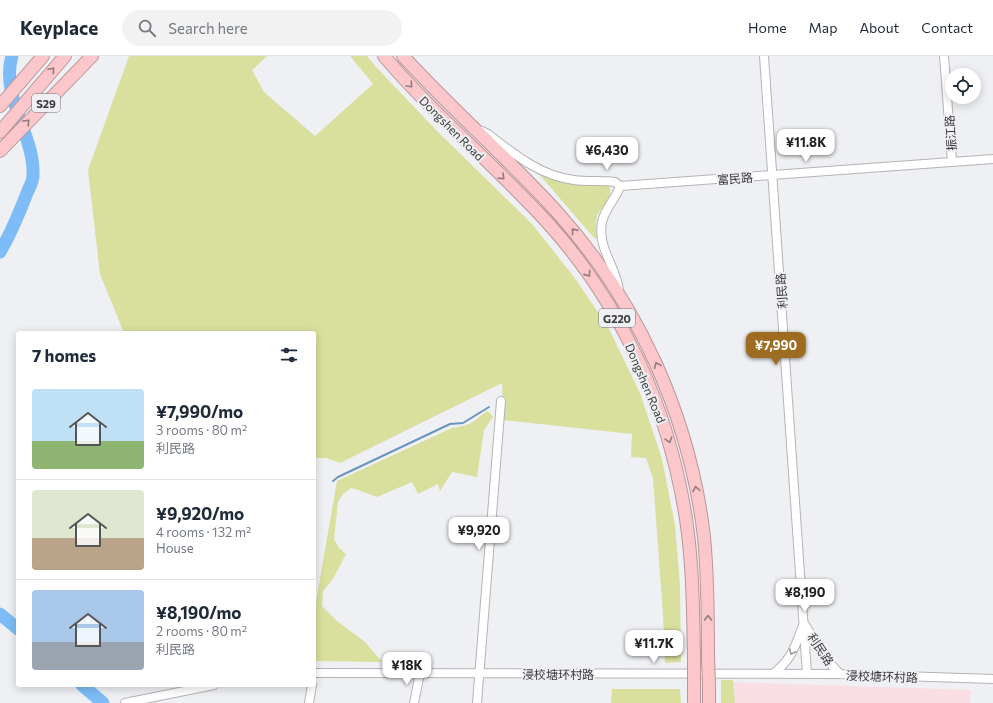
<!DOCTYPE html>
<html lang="en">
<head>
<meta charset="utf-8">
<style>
  :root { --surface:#fff; --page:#f2f2f3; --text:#1f2937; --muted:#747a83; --line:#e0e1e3; --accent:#9d6c20 }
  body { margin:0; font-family:Commissioner,"Noto Sans SC",sans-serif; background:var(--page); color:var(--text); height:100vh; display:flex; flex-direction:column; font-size:15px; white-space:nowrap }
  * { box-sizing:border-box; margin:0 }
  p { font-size:13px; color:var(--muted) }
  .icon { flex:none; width:22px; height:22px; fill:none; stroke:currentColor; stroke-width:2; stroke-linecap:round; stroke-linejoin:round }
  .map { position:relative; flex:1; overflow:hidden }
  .panel { position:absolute; left:16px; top:275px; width:300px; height:356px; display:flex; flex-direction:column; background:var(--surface); border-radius:4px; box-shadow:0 2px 10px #0003 }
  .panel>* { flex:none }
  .buttons { position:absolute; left:945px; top:12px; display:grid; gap:8px }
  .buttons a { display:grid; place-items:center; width:36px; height:36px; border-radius:50%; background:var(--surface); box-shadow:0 2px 10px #0003; font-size:20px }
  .price { position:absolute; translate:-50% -34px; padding:0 9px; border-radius:8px; background:#fff; color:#222; font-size:13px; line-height:26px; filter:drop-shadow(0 1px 2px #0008) }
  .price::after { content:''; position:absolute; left:50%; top:24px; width:12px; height:9px; margin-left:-6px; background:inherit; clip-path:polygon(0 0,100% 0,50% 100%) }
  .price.active { background:var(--accent); color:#fff }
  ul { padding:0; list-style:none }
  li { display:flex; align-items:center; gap:12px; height:100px; padding:0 16px }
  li+li { border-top:1px solid var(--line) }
  li span { display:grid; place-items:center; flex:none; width:112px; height:80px; border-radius:4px; color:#555 }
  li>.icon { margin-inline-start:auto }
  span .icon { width:48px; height:48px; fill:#fffc; stroke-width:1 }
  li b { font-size:17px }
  h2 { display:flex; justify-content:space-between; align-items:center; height:48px; padding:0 16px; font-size:17px }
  header { display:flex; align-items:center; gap:24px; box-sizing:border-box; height:56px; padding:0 20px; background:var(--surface); border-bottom:1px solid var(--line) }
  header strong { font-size:19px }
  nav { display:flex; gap:22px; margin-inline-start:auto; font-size:14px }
  .search { width:280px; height:36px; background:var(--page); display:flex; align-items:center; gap:10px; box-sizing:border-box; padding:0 14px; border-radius:22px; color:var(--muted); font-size:15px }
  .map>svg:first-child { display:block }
</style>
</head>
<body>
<header>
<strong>Keyplace</strong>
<div class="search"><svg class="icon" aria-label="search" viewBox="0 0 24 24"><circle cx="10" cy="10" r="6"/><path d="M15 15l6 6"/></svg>Search here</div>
<nav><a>Home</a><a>Map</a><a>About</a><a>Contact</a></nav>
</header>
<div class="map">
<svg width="993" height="647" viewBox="0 0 993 647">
  <rect width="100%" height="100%" fill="#eff0f3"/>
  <!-- industrial -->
  <path fill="#f9dee4" d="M733,626l238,8 -1,13h-235z"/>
  <!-- green -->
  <path fill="#d9df9d" d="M129,0h138l-15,14 12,22 51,44 58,-52 -23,-28h17l10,12 58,61 97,95 42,53 34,50 32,66 22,66 13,66 5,60 1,77 -16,1 -2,-48 -10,-137 -7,-20 -15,-1 1,-23 -129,-14 -1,-37 -162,80 -14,-5h-12v-125h-190l-24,-59 -12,-104z
    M538,117l27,10 44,3c6,9 -8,21 -12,30 -2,8 -1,15 0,22l-2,1z
    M488,355l5,6 -9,13 -7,47 -25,-5 -12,19 -2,-7 -20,10 -6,-12 -35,15c-9,-3 -17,-7 -26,-9l-8,6 -5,8 -4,37 5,9 7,6 -13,25 -10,12 -1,15 15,15 28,21 17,20 -68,-1v-48l23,-132 115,-53c8,-1 18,-3 25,-9 4,-3 6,-6 11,-8z
    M721,624h12l2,23h-14z
    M612,633h68l1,14h-70z"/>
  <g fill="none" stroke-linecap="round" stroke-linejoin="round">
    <!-- stream -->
    <path stroke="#6995bf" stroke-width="2" d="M333,425l5,-4 112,-53 13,-1 26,-16"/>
    <!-- river -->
    <path stroke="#7dbcf7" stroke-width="13" d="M0,196c11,-19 19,-38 27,-59 2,-5 6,-11 6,-17 2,-41 -33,-79 -21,-120
      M0,558l18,15
      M82,629l21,18"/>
    <!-- minor casing -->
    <g stroke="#b4b4b7" stroke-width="10">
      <path id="minor" d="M764,0l43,618
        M944,0l8,106
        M482,75l6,3c26,20 52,42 86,46 14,2 27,0 41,2l5,4c-4,13 -15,22 -18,36 -5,27 15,45 17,69
        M620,130l373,-27
        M314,617l526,1 153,5
        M773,618c20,-16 22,-28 31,-51 11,18 20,36 36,51
        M125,647l89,-18
        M309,647l3,-18
        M414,647l6,-30
        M477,647l24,-302"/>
    </g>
    <!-- highway casing -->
    <g stroke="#b89699" stroke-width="14">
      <path id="highway" d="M384,0c50,59 111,109 163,166 75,83 122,187 139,297 7,46 7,92 8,138
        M403,0c49,54 105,102 154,156 81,90 133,205 147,325 4,40 4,80 4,120
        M0,50l43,-50
        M0,76l65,-76
        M0,95l92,-95
        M694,631v16
        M709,631v16"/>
    </g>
    <!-- minor -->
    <use href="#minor" stroke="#fff" stroke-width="8"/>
    <!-- highway -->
    <use href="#highway" stroke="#fcc7cb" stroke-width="12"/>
    <!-- highway-bridge casing -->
    <g stroke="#b89699" stroke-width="14" stroke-linecap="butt">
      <path id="highway-bridge" d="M694,601v30
        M708,601l1,30"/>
    </g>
    <!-- highway-bridge -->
    <use href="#highway-bridge" stroke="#fcc7cb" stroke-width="12"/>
  </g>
  <!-- one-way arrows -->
  <defs><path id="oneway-chevron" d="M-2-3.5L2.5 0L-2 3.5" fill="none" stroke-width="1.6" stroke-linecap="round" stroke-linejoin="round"/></defs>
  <g stroke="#927a7d">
    <use href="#oneway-chevron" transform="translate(52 14) rotate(-49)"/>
    <use href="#oneway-chevron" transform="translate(410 29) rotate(47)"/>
    <use href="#oneway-chevron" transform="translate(27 66) rotate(-47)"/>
    <use href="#oneway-chevron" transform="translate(502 121) rotate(44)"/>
    <use href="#oneway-chevron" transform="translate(574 175) rotate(-129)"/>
    <use href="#oneway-chevron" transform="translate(588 218) rotate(55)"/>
    <use href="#oneway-chevron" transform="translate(657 309) rotate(-114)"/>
    <use href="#oneway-chevron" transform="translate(669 384) rotate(73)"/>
    <use href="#oneway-chevron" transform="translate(696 433) rotate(-101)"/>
    <use href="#oneway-chevron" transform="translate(708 562) rotate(-91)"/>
  </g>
  <use stroke="#9d9d9e" href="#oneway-chevron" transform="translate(792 596) rotate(115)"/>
  <g text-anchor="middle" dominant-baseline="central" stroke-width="4" stroke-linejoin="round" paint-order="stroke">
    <!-- shield labels -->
    <g fill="#eff0f3" stroke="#717174" stroke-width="1">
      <rect x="32" y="38" width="28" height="18" rx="3"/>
      <rect x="599" y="253" width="36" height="18" rx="3"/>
    </g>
    <g font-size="11" font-weight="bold" fill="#3b3b3d">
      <text x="46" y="47">S29</text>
      <text x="617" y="262">G220</text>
    </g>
    <!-- street labels -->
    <g font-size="12" fill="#3b3b3d" stroke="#eff0f3">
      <text transform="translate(452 72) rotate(45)">Dongshen Road</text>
      <text transform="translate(950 77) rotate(-94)">振江路</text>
      <text transform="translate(735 122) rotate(-4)">富民路</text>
      <text transform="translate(781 235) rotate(-94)">利民路</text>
      <text transform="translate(646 327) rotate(67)">Dongshen Road</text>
      <text transform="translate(821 593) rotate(56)">利民路</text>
      <text x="558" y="618">浸校塘环村路</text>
      <text transform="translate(882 620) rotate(2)">浸校塘环村路</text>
    </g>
  </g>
</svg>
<div class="buttons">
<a><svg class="icon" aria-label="locate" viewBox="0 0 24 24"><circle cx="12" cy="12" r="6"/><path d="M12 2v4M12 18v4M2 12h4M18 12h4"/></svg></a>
</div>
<b class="price" style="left:806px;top:107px">¥11.8K</b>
<b class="price" style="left:607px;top:115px">¥6,430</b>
<b class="price active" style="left:776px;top:310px">¥7,990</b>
<b class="price" style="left:479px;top:495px">¥9,920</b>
<b class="price" style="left:805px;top:557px">¥8,190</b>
<b class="price" style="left:654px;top:608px">¥11.7K</b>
<b class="price" style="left:407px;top:630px">¥18K</b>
<section class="panel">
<h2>7 homes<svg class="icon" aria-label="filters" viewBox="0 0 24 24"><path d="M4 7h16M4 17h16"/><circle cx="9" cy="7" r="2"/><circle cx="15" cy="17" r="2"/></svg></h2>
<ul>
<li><span style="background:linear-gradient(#bfe0f5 65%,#8fb573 0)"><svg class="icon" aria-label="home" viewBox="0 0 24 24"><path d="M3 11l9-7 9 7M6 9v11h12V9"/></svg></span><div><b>¥7,990/mo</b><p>3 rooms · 80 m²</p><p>利民路</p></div></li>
<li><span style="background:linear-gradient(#dfe7d0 60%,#b9a48a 0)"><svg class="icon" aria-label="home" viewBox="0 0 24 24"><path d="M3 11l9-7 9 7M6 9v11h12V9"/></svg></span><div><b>¥9,920/mo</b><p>4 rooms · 132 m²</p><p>House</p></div></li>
<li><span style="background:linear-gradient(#a9c7e8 65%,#9aa5b1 0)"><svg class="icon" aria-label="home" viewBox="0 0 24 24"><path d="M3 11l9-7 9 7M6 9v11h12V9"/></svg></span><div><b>¥8,190/mo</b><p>2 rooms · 80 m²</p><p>利民路</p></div></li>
</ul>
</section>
</div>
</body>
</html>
